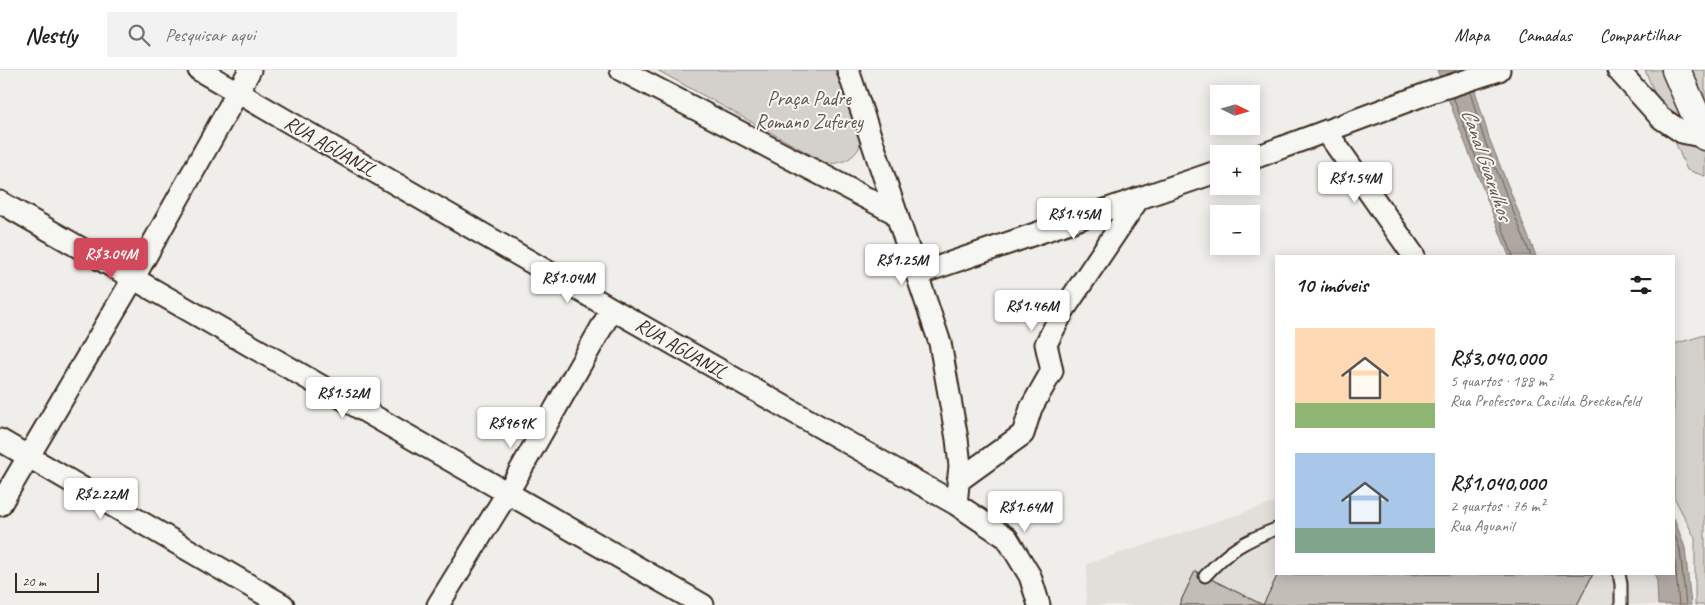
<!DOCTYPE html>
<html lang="pt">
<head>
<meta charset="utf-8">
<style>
  :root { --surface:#fff; --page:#f2f2f2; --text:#202124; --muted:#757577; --line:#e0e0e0; --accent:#d1495b }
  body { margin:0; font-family:Caveat,sans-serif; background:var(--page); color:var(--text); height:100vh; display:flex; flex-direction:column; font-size:19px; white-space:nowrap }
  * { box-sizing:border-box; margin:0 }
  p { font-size:16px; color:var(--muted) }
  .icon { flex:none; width:28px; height:28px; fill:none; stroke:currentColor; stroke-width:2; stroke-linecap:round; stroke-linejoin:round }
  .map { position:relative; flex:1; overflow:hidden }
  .sheet { position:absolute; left:1275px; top:185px; width:400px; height:320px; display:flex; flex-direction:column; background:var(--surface); border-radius:0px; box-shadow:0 2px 12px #0003 }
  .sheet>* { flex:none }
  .needle { width:32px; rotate:95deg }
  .tools { position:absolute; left:1210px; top:15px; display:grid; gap:10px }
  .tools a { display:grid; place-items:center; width:50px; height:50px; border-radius:0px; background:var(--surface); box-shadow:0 2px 12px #0003; font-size:25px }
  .scale { position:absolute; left:15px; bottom:12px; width:84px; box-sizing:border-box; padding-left:5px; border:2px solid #3b2a1e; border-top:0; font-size:14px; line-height:18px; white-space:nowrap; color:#3b2a1e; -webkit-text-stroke:4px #f6f6f2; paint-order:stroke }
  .price { position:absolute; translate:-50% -42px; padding:0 11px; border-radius:5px; background:#fff; color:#222; font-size:16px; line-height:32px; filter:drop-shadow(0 1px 2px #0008) }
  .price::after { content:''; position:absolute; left:50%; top:30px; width:15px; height:11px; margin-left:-8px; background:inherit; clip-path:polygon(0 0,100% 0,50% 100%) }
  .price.on { background:var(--accent); color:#fff }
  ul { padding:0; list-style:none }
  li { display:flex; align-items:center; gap:15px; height:125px; padding:0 20px }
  li span { display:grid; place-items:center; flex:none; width:140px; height:100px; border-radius:0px; color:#555 }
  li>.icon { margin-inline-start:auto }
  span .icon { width:60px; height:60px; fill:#fffc; stroke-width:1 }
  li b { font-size:21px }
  h2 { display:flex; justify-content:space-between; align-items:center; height:60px; padding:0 20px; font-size:21px }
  header { display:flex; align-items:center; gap:30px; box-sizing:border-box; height:70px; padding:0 25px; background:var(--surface); border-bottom:1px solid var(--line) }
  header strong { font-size:24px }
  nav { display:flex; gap:28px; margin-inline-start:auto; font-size:18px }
  .search { width:350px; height:45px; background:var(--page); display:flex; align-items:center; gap:12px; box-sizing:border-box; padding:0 18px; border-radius:0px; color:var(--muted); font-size:19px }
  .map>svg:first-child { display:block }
</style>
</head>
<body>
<header>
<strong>Nestly</strong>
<div class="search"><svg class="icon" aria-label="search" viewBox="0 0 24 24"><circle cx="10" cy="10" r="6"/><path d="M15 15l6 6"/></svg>Pesquisar aqui</div>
<nav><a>Mapa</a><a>Camadas</a><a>Compartilhar</a></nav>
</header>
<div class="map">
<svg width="1705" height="535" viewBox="0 0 1705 535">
  <rect width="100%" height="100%" fill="#efeeea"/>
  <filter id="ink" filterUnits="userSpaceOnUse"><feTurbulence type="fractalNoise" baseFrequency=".02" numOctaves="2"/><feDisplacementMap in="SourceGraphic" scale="10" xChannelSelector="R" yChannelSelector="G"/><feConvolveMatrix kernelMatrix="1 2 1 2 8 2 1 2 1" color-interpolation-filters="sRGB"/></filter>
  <g filter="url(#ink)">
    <!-- built -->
    <path fill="#e2dfdb" d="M1276,432v72h379l2,8 1,23h-572l1,-41z"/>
    <!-- green -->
    <path fill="#d4d1cc" stroke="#887e75" d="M657,0h182l19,58 2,18c-6,13 -20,19 -34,17z
      M1645,0h60v106l-18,-6z
      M1705,265v270h-10v-67l-21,-41v-153z"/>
    <!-- water -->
    <path fill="#afa8a1" stroke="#81766d" d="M1437,0h32l20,68 47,118h-27z
      M1674,448l11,30 6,57h-33l-1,-23 -2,-8h19z"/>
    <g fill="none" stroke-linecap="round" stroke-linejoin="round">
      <!-- shore -->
      <path stroke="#695c52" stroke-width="1" d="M1470,22l14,47 47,117
        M1453,27l60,159
        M1674,463l6,16 6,56
        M1674,481l5,54"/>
    </g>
    <!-- building -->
    <path fill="#c2bdb7" stroke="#3b2a1e" d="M1195,501l68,34h-84z
      M1278,504h315l-16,31h-314z"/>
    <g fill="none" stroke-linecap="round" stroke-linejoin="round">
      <!-- lane casing -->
      <g stroke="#3b2a1e" stroke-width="15">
        <path id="lane" d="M1619,504l2,10v21
          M1205,506c24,-26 39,-35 71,-47"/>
      </g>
      <!-- street casing -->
      <g stroke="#3b2a1e" stroke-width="25">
        <path id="street" d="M199,0l413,239 344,195 51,34 23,38 9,29
          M621,0l276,144
          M848,0l92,273 17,96 3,27 -4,38
          M1618,0l43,48 21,14 23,5
          M1326,61l88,125
          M1251,89l183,-68 65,-21
          M0,132l703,403
          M918,204l301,-103
          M0,370l283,165
          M958,411l65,-47 8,-26 21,-37 -6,-27 17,-33 76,-113
          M0,435l133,-226 117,-209
          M438,535l70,-113 104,-183"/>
      </g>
      <!-- highway casing -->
      <g stroke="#3b2a1e" stroke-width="31">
        <path id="highway" d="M1676,0l29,66"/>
      </g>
      <!-- lane -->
      <use href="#lane" stroke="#f6f6f2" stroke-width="11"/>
      <!-- street -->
      <use href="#street" stroke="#f6f6f2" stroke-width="21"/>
      <!-- highway -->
      <use href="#highway" stroke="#f6f6f2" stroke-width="28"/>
    </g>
  </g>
  <g text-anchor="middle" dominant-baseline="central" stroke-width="4" stroke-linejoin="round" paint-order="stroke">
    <!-- park labels -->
    <g font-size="20" fill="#61544a" stroke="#f6f6f2">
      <text x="809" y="28">Praça Padre<tspan x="809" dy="23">Romano Zuferey</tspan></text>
    </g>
    <!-- street labels -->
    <g font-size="20" fill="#3b2a1e" stroke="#f6f6f2">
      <text transform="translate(330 76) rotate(30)">RUA AGUANIL</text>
      <text transform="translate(681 278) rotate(30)">RUA AGUANIL</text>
    </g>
    <!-- water labels -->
    <g font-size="21" font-style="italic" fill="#64564c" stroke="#f6f6f2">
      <text transform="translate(1487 94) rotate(71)">Canal Guarulhos</text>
    </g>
  </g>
</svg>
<div class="tools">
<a><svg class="needle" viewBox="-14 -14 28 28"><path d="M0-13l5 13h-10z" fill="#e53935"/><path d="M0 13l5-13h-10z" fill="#757577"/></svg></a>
<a>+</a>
<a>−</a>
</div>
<div class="scale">20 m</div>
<b class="price" style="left:1355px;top:134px">R$1.54M</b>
<b class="price" style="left:1074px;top:170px">R$1.45M</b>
<b class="price on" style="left:111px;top:210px">R$3.04M</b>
<b class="price" style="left:902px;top:216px">R$1.25M</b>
<b class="price" style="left:568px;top:234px">R$1.04M</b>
<b class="price" style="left:1032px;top:262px">R$1.46M</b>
<b class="price" style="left:343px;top:349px">R$1.52M</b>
<b class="price" style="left:511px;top:379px">R$969K</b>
<b class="price" style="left:101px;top:450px">R$2.22M</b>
<b class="price" style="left:1025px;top:463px">R$1.64M</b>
<section class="sheet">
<h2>10 imóveis<svg class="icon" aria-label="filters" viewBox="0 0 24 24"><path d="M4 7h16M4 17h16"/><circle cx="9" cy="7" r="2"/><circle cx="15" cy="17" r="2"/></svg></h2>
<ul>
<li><span style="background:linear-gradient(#ffd9b3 75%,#8fb573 0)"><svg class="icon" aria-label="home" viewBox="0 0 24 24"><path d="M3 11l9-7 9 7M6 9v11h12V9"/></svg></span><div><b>R$3,040,000</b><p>5 quartos · 188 m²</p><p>Rua Professora Cacilda Breckenfeld</p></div></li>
<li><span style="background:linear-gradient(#a9c7e8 75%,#7fa58c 0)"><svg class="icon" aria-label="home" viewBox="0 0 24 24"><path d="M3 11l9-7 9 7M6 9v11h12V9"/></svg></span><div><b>R$1,040,000</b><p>2 quartos · 76 m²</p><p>Rua Aguanil</p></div></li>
</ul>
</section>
</div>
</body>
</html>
